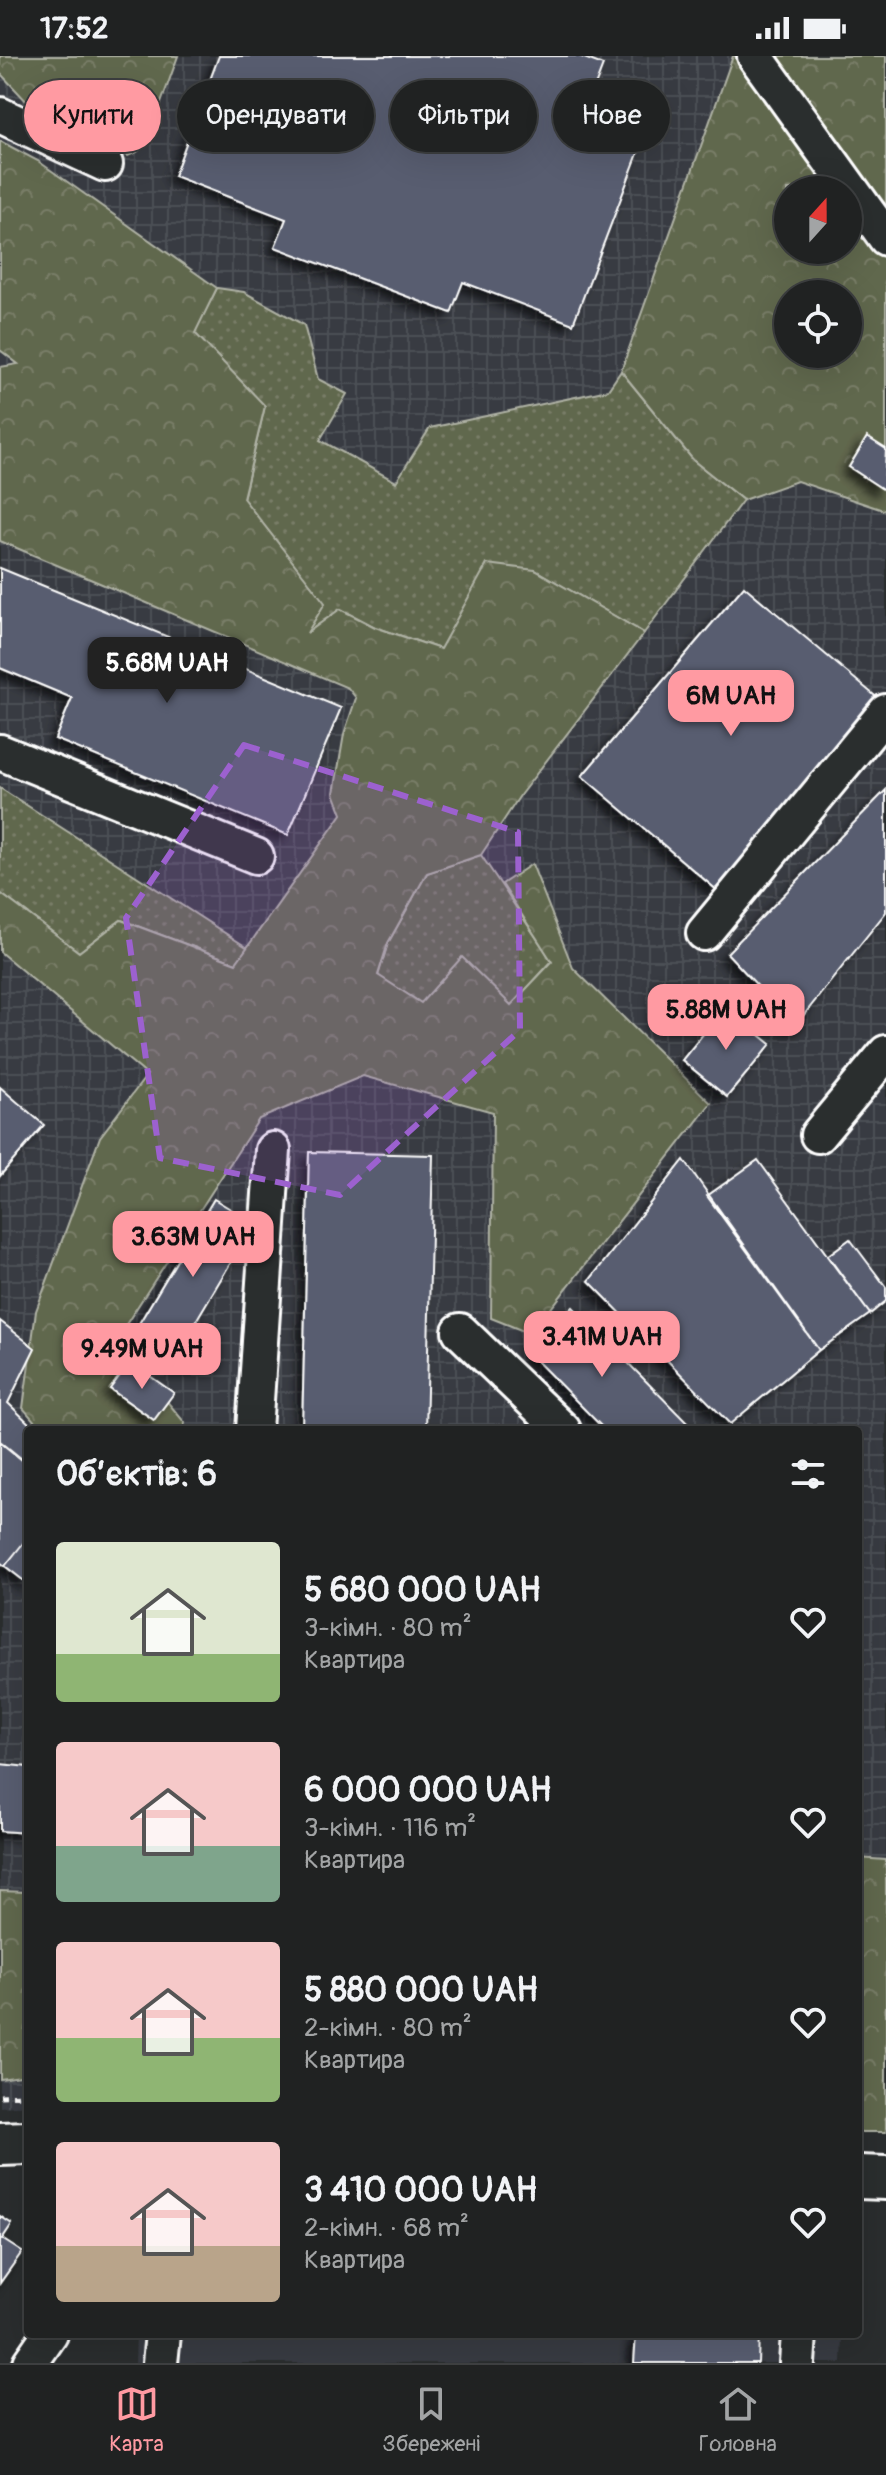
<!DOCTYPE html>
<html lang="uk">
<head>
<meta charset="utf-8">
<style>
  :root { --surface:#202222; --page:#282a2a; --text:#f1f3f6; --muted:#a2a4a5; --line:#3d3f40; --accent:#ff9aa2 }
  body { margin:0; font-family:Pangolin,sans-serif; background:var(--page); color:var(--text); height:100vh; display:flex; flex-direction:column; font-size:30px; white-space:nowrap }
  * { box-sizing:border-box; margin:0 }
  p { font-size:26px; color:var(--muted) }
  .icon { flex:none; width:44px; height:44px; fill:none; stroke:currentColor; stroke-width:2; stroke-linecap:round; stroke-linejoin:round }
  .map { position:relative; flex:1; overflow:hidden }
  .sheet { position:absolute; left:24px; top:1370px; width:838px; height:912px; display:flex; flex-direction:column; background:var(--surface); border-radius:8px; box-shadow:0 8px 32px #0002,0 0 0 2px var(--line) }
  .sheet>* { flex:none }
  .hud { position:absolute; left:24px; top:24px; width:838px; height:72px; display:flex; gap:16px }
  .needle { width:52px; rotate:21deg }
  .controls { position:absolute; left:774px; top:120px; display:grid; gap:16px }
  .controls a { display:grid; place-items:center; width:88px; height:88px; border-radius:50%; background:var(--surface); box-shadow:0 8px 32px #0002,0 0 0 2px var(--line); font-size:40px }
  .price { position:absolute; translate:-50% -68px; padding:0 18px; border-radius:16px; background:var(--accent); color:#111; font-size:26px; line-height:52px; filter:drop-shadow(0 2px 4px #0008) }
  .price::after { content:''; position:absolute; left:50%; top:48px; width:24px; height:18px; margin-left:-12px; background:inherit; clip-path:polygon(0 0,100% 0,50% 100%) }
  .price.selected { background:#222; color:#fff }
  ul { padding:0; list-style:none }
  li { display:flex; align-items:center; gap:24px; height:200px; padding:0 32px }
  li span { display:grid; place-items:center; flex:none; width:224px; height:160px; border-radius:8px; color:#555 }
  li>.icon { margin-inline-start:auto }
  span .icon { width:96px; height:96px; fill:#fffc; stroke-width:1 }
  li b { font-size:34px }
  h2 { display:flex; justify-content:space-between; align-items:center; height:96px; padding:0 32px; font-size:34px }
  .chip { padding:0 28px; border-radius:36px; background:var(--surface); box-shadow:0 8px 32px #0002,0 0 0 2px var(--line); font-size:28px; line-height:72px }
  .chip.selected { background:var(--accent); color:#111 }
  .status { display:flex; justify-content:space-between; align-items:center; height:56px; padding:0 40px; background:var(--surface); direction:ltr }
  .status svg { height:22px; fill:currentColor }
  .menu { display:flex; justify-content:space-around; align-items:center; height:112px; border-top:2px solid var(--line); background:var(--surface); font-size:22px; color:var(--muted) }
  .menu a { display:grid; justify-items:center; gap:4px }
  .menu .selected { color:var(--accent) }
  .map>svg:first-child { display:block }
</style>
</head>
<body>
<div class="status"><b>17:52</b><svg viewBox="0 0 49 12"><path d="M0 12V9h3v3zM5 12V6h3v6zM10 12V3h3v9zM15 12V0h3v12zM26 1h20v11H26zM47 4h2v5h-2z"/></svg></div>
<div class="map">
<svg width="886" height="2307" viewBox="0 0 886 2307">
  <defs>
    <pattern id="industrial-grid" width="8" height="8" patternUnits="userSpaceOnUse" patternTransform="scale(2)"><rect width="8" height="8" fill="#383b42"/><path d="M0 4h8M4 0v8" fill="none" stroke="#4c4f55"/></pattern>
    <pattern id="grass-dots" width="8" height="8" patternUnits="userSpaceOnUse" patternTransform="scale(2)"><rect width="8" height="8" fill="#61674d"/><path d="M2 2h.1M6 6h.1" fill="none" stroke="#797e68" stroke-width="1.8" stroke-linecap="round"/></pattern>
    <pattern id="forest-crowns" width="20" height="18" patternUnits="userSpaceOnUse" patternTransform="scale(2)"><rect width="20" height="18" fill="#61674d"/><path d="M2 6a3 3 0 1 1 6 0M12 15a3 3 0 1 1 6 0" fill="none" stroke="#797e68"/></pattern>
    <filter id="shadow"><feDropShadow dx="-7" dy="7" stdDeviation="4" flood-color="#0009"/></filter>
  </defs>
  <rect width="100%" height="100%" fill="#2a2d2e"/>
  <filter id="ink" filterUnits="userSpaceOnUse"><feTurbulence type="fractalNoise" baseFrequency=".0125" numOctaves="2"/><feDisplacementMap in="SourceGraphic" scale="16" xChannelSelector="R" yChannelSelector="G"/><feConvolveMatrix kernelMatrix="1 2 1 2 8 2 1 2 1" color-interpolation-filters="sRGB"/></filter>
  <g filter="url(#ink)">
    <!-- built -->
    <path fill="#383b42" d="M136,2278h694l13,1 -1,28h-707z"/>
    <!-- industrial -->
    <path fill="url(#industrial-grid)" fill-rule="evenodd" d="M0,0h755l131,182v1622l-28,-2v-428h-830v675l-28,2zM788,134h60v60h-60zM788,238h60v60h-60z"/>
    <!-- grass -->
    <path fill="url(#grass-dots)" stroke="#b0b3a6" stroke-width="2" d="M217,232l27,4 60,33 14,54 29,15 -27,46 76,42 34,-54 178,-38 13,-19 73,90 49,39 -99,133 -109,-63 -95,79 -65,-22 -34,-18 -36,25 19,-32 -81,-103 22,-93 -71,-73z
      M0,732l248,160 -12,15 -115,-43 -42,32 -79,-59z
      M481,799l71,106 -41,45 -90,-3 -43,-27 10,-33 39,-70z"/>
    <!-- forest -->
    <path fill="url(#forest-crowns)" stroke="#b0b3a6" stroke-width="2" fill-rule="evenodd" d="M0,0h178l-31,86 -10,10 -9,4 -85,-37 -43,-46z
      M733,0h153v455l-89,-30 -54,19 -49,-39 -73,-90zM788,134h60v60h-60zM788,238h60v60h-60z
      M0,85l38,20 179,127 -22,45 70,73 -22,92 82,105 -18,30 33,-24 35,18 65,22 47,-85 48,6 109,63 -123,161 -40,61 -54,18 -39,70 -10,32 43,28 41,-46 49,48 41,-43 -50,-78 30,-20 41,104 138,135 -180,231 -40,-16 2,-206 -130,-36 -104,43 -143,221 69,83 -2,7h-141l-19,-22 13,-97 64,-174 47,-62 -147,-123v-59l79,59 42,-32 115,43 106,-149 -8,-21 10,-59 12,-36 -8,-10 -348,-147v-174l18,-3 -18,-14z
      M858,1802l28,2v272h-28z
      M0,1835l28,1v183l-28,4z"/>
    <!-- building -->
    <path fill="#595d6f" stroke="#fff" stroke-width="2" filter="url(#shadow)" d="M219,0h360l24,9 -15,39 60,23 -75,197 -110,-42 -12,31 -176,-66 11,-28 -112,-43z
      M867,381l19,12 -2,41 -35,-23z
      M0,512l341,140 -53,127 -233,-96 17,-41 -72,-30z
      M744,530l136,114 -162,191 -136,-115z
      M886,734v122l-91,114 -68,-73z
      M725,951l46,37 -44,53 -45,-37z
      M0,1031l44,38 -44,51z
      M309,1096l124,3 -7,275h-124z
      M684,1104l135,190 -89,74 -141,-143z
      M758,1104l112,154 -51,36 -112,-154z
      M214,1143l28,17 -2,31 -65,109 -41,-24z
      M850,1183l36,48v14l-16,13 -43,-58z
      M573,1251l121,123h-89l-77,-78z
      M0,1265l35,27 -27,55 28,27h-8v35l-28,-23z
      M130,1306l44,31 -20,27 -44,-31z
      M0,1385l28,23v73l-23,29 -5,-4z
      M28,1481v47l-23,-18z
      M0,1708l28,3v66l-28,-2z
      M0,2160l12,8 -10,15 20,13 -22,31z
      M636,2278h123l-1,29h-124z"/>
    <g fill="none" stroke-linecap="round" stroke-linejoin="round">
      <!-- minor casing -->
      <g stroke="#fff" stroke-width="40">
        <path id="minor" d="M755,0l131,182
          M0,59l105,49
          M0,696l256,104
          M704,877l182,-221
          M818,1079l68,-82
          M460,1275l103,99
          M254,1374l19,-280
          M30,2307l20,-29
          M160,2307l3,-29
          M797,2307l2,-29"/>
      </g>
      <!-- major casing -->
      <g stroke="#fff" stroke-width="48">
        <path id="major" d="M0,2088l28,-1
          M858,2121l28,1"/>
      </g>
      <!-- path -->
      <path stroke="#fff" stroke-width="5" stroke-dasharray="6 6" stroke-linecap="butt" d="M0,2040l28,-1"/>
      <!-- minor -->
      <use href="#minor" stroke="#2a2d2e" stroke-width="34"/>
      <!-- major -->
      <use href="#major" stroke="#2a2d2e" stroke-width="42"/>
    </g>
  </g>
  <!-- marked area -->
  <path fill="#9c61cf" fill-opacity="0.2" stroke="#9c61cf" stroke-width="6" stroke-dasharray="16 10" stroke-linejoin="round" d="M244,689l274,87 2,198 -180,165 -180,-37 -34,-240z"/>
</svg>
<div class="controls">
<a><svg class="needle" viewBox="-14 -14 28 28"><path d="M0-13l5 13h-10z" fill="#e53935"/><path d="M0 13l5-13h-10z" fill="#a2a4a5"/></svg></a>
<a><svg class="icon" aria-label="locate" viewBox="0 0 24 24"><circle cx="12" cy="12" r="6"/><path d="M12 2v4M12 18v4M2 12h4M18 12h4"/></svg></a>
</div>
<b class="price selected" style="left:167px;top:649px">5.68M UAH</b>
<b class="price" style="left:731px;top:682px">6M UAH</b>
<b class="price" style="left:726px;top:996px">5.88M UAH</b>
<b class="price" style="left:193px;top:1223px">3.63M UAH</b>
<b class="price" style="left:602px;top:1323px">3.41M UAH</b>
<b class="price" style="left:142px;top:1335px">9.49M UAH</b>
<div class="hud">
<a class="chip selected">Купити</a>
<a class="chip">Орендувати</a>
<a class="chip">Фільтри</a>
<a class="chip">Нове</a>
</div>
<section class="sheet">
<h2>Об’єктів: 6<svg class="icon" aria-label="filters" viewBox="0 0 24 24"><path d="M4 7h16M4 17h16"/><circle cx="9" cy="7" r="2"/><circle cx="15" cy="17" r="2"/></svg></h2>
<ul>
<li><span style="background:linear-gradient(#dfe7d0 70%,#8fb573 0)"><svg class="icon" aria-label="home" viewBox="0 0 24 24"><path d="M3 11l9-7 9 7M6 9v11h12V9"/></svg></span><div><b>5 680 000 UAH</b><p>3-кімн. · 80 m²</p><p>Квартира</p></div><svg class="icon" aria-label="heart" viewBox="0 0 24 24"><path d="M12 20l-8-8c-3-5 5-10 8-4 3-6 11-1 8 4z"/></svg></li>
<li><span style="background:linear-gradient(#f6c9c9 65%,#7fa58c 0)"><svg class="icon" aria-label="home" viewBox="0 0 24 24"><path d="M3 11l9-7 9 7M6 9v11h12V9"/></svg></span><div><b>6 000 000 UAH</b><p>3-кімн. · 116 m²</p><p>Квартира</p></div><svg class="icon" aria-label="heart" viewBox="0 0 24 24"><path d="M12 20l-8-8c-3-5 5-10 8-4 3-6 11-1 8 4z"/></svg></li>
<li><span style="background:linear-gradient(#f6c9c9 60%,#8fb573 0)"><svg class="icon" aria-label="home" viewBox="0 0 24 24"><path d="M3 11l9-7 9 7M6 9v11h12V9"/></svg></span><div><b>5 880 000 UAH</b><p>2-кімн. · 80 m²</p><p>Квартира</p></div><svg class="icon" aria-label="heart" viewBox="0 0 24 24"><path d="M12 20l-8-8c-3-5 5-10 8-4 3-6 11-1 8 4z"/></svg></li>
<li><span style="background:linear-gradient(#f6c9c9 65%,#b9a48a 0)"><svg class="icon" aria-label="home" viewBox="0 0 24 24"><path d="M3 11l9-7 9 7M6 9v11h12V9"/></svg></span><div><b>3 410 000 UAH</b><p>2-кімн. · 68 m²</p><p>Квартира</p></div><svg class="icon" aria-label="heart" viewBox="0 0 24 24"><path d="M12 20l-8-8c-3-5 5-10 8-4 3-6 11-1 8 4z"/></svg></li>
</ul>
</section>
</div>
<nav class="menu">
<a class="selected"><svg class="icon" aria-label="map" viewBox="0 0 24 24"><path d="M3 6l6-2 6 2 6-2v14l-6 2-6-2-6 2zM9 4v14M15 6v14"/></svg>Карта</a>
<a><svg class="icon" aria-label="saved" viewBox="0 0 24 24"><path d="M7 4h10v16l-5-4-5 4z"/></svg>Збережені</a>
<a><svg class="icon" aria-label="home" viewBox="0 0 24 24"><path d="M3 11l9-7 9 7M6 9v11h12V9"/></svg>Головна</a>
</nav>
</body>
</html>
